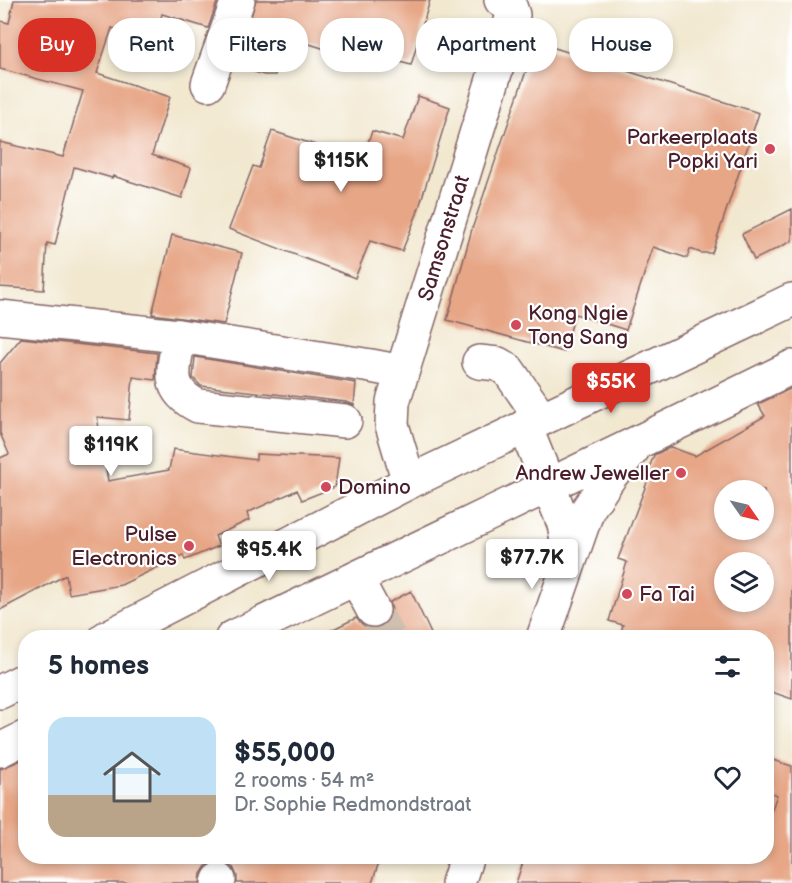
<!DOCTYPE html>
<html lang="en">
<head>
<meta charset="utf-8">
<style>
  :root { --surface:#fff; --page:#f2f2f3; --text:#1f2937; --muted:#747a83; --accent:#d93025 }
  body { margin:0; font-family:"Balsamiq Sans",sans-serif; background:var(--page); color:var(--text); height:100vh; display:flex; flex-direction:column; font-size:22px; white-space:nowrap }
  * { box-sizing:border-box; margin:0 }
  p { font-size:20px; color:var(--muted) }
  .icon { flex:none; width:33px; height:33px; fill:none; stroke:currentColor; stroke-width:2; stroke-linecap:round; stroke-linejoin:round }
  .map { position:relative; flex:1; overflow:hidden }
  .details { position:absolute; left:18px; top:630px; width:756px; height:234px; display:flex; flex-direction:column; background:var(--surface); border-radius:24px; box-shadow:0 3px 9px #0003 }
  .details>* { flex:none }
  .top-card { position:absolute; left:18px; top:18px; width:756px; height:54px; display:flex; gap:12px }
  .needle { width:39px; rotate:124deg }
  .buttons { position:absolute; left:714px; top:480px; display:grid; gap:12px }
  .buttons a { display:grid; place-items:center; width:60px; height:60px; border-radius:50%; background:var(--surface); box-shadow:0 3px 9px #0003; font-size:30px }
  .price { position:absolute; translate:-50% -51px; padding:0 14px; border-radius:6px; background:#fff; color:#222; font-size:20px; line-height:39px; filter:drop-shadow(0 2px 3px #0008) }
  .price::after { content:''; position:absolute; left:50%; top:36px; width:18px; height:14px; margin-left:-9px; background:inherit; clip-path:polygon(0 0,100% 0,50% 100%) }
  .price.active { background:var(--accent); color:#fff }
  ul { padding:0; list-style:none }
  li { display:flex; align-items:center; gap:18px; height:150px; padding:0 30px }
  li span { display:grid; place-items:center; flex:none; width:168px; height:120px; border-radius:18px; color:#555 }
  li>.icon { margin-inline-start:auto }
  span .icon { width:72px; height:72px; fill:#fffc; stroke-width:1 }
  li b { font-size:26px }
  h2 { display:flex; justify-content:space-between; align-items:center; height:72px; padding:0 30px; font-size:26px }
  .pill { padding:0 21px; border-radius:24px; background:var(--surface); box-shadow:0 3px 9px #0003; font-size:21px; line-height:54px }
  .pill.active { background:var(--accent); color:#fff }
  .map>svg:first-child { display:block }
</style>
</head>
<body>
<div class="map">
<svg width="792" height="883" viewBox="0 0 792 883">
  <rect width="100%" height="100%" fill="#fff"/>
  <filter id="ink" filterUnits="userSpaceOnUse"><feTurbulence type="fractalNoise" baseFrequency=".0167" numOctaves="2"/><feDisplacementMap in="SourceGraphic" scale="12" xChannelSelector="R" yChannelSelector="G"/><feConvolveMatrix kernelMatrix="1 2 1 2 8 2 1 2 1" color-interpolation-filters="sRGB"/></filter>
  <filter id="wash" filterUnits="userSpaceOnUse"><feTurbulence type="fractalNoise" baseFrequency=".008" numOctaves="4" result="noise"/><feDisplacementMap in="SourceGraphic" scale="24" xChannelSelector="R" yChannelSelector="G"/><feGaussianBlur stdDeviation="1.35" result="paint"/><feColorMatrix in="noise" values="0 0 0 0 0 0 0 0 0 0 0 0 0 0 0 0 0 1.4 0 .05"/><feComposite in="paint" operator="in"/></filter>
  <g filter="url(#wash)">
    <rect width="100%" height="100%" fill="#f2e8d0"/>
    <g id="blocks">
      <!-- building -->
      <path fill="#e7a686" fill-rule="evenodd" d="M14,0h204l-10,28 -46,-14 -8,27 -42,-13 -15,45 73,24 -18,58 39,13 -9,30 -69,-22 -1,2 -38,-11 -19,78 -8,-2 -3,47 -44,-3v-145l63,15 20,-66 -83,-22v-48l9,2z
        M256,0h174l-19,65 -54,-15 -3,8 -67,-21 -12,38h-11l-22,-7v-11l5,-17 -3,-1z
        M536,42l223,71 -47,140h-11l-11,-4 -3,9 -34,-11 -27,83 -51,-16 -11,38 -117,-32 25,-91z
        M418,96l32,11 -33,107 -15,37 -32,-10 -15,37 -126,-49 24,-63 6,2 13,-37 90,29 10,-29 31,9z
        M792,209v32l-38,19 -12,-26z
        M172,235l70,18 -18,71 -72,-10z
        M21,338l136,15 -2,27 -22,-3 -4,43 -32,-3 11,64 61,-11 4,-21 83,11v-6l83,4 -4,29 -33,13 -5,-10 -50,23 2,7 -34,16 4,10 -34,14 -2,-5 -62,30 -52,9 -3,-19 -66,35v-152l9,-4 -9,-21v-70z
        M195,357l161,26 -2,22 -7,-3 -146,-16 -8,-8z
        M792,388v311l-26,-9v-52h-147l4,-13 -14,-4 18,-59 -9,-3 31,-82 -3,-1 8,-21 17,-8 24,9 70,-40 -7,-12zM724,490h40v40h-40zM724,562h40v40h-40z
        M411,591l22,47h-118l41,-20 8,8 9,3 8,-2 8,-8 3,-9 -2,-8z
        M26,758v98h355l-9,27h-135v-7l-4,-9 -9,-5h-8l-10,4 -5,8 -1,9h-200v-114z
        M766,758l26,8v117h-276l9,-27h241v-30l11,-31 -11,-4z"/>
    </g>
  </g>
  <g filter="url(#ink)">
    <use href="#blocks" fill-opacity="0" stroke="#856565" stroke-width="1.5"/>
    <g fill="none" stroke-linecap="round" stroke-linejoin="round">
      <!-- minor-tunnel -->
      <path stroke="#d0c0af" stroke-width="33" stroke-dasharray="33 16" stroke-linecap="butt" d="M373,610l17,28"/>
      <!-- minor casing -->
      <g stroke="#856565" stroke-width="36">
        <path id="minor" d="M208,84l30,-84
          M0,317l179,19 192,30 31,6
          M179,336c-4,32 -16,52 19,70l147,15
          M479,362l19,2 10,6 34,49
          M525,426l39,98 6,35
          M409,482l-17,-57 1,-23 120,-387 -3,-9 -9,-6
          M356,578l17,32
          M106,638l303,-156 383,-182
          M232,638c187,-91 374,-179 560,-271
          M543,638l45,-129 23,-34 22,-26
          M0,692l26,-13
          M0,750l26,-13
          M218,883l1,-3
          M458,883l9,-27"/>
      </g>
      <!-- minor -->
      <use href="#minor" stroke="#fff" stroke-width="33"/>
    </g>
  </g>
  <!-- markers -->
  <g fill="#d1495b" stroke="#fff" stroke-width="2">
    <circle cx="770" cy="149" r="6"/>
    <circle cx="516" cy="325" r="6"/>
    <circle cx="681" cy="473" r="6"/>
    <circle cx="326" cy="487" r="6"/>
    <circle cx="189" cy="546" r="6"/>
    <circle cx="627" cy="594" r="6"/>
  </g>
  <g text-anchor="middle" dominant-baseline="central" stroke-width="4.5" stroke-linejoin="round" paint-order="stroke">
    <!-- poi labels -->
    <g font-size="21" fill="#4a1f2b" stroke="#fff" text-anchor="end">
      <text x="758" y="137">Parkeerplaats<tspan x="758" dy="24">Popki Yari</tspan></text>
      <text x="528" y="313" text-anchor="start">Kong Ngie<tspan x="528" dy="24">Tong Sang</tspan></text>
      <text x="669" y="473">Andrew Jeweller</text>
      <text x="338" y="487" text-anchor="start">Domino</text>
      <text x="177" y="534">Pulse<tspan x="177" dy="24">Electronics</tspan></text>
      <text x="639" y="594" text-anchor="start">Fa Tai</text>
    </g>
    <!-- street labels -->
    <g font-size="21" fill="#4a1f2b" stroke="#fff">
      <text transform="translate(444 238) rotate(-73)">Samsonstraat</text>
    </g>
  </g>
</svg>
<div class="buttons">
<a><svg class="needle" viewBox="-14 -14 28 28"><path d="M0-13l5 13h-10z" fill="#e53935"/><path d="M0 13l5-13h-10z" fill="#747a83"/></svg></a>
<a><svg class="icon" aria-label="layers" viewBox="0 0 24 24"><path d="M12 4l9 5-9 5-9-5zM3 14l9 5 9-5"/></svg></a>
</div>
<b class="price" style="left:341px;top:193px">$115K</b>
<b class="price active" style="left:611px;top:414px">$55K</b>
<b class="price" style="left:111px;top:477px">$119K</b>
<b class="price" style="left:269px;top:582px">$95.4K</b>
<b class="price" style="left:532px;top:590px">$77.7K</b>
<div class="top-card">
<a class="pill active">Buy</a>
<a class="pill">Rent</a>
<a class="pill">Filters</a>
<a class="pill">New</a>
<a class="pill">Apartment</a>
<a class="pill">House</a>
</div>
<section class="details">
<h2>5 homes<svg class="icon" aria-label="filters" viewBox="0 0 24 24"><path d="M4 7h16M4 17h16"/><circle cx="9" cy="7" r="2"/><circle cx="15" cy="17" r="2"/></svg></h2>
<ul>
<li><span style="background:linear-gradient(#bfe0f5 65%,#b9a48a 0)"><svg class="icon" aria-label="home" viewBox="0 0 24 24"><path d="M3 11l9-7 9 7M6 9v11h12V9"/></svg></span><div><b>$55,000</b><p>2 rooms · 54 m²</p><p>Dr. Sophie Redmondstraat</p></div><svg class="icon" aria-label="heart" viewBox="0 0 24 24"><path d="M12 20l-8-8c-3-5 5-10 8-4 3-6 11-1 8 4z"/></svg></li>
</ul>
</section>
</div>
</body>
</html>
